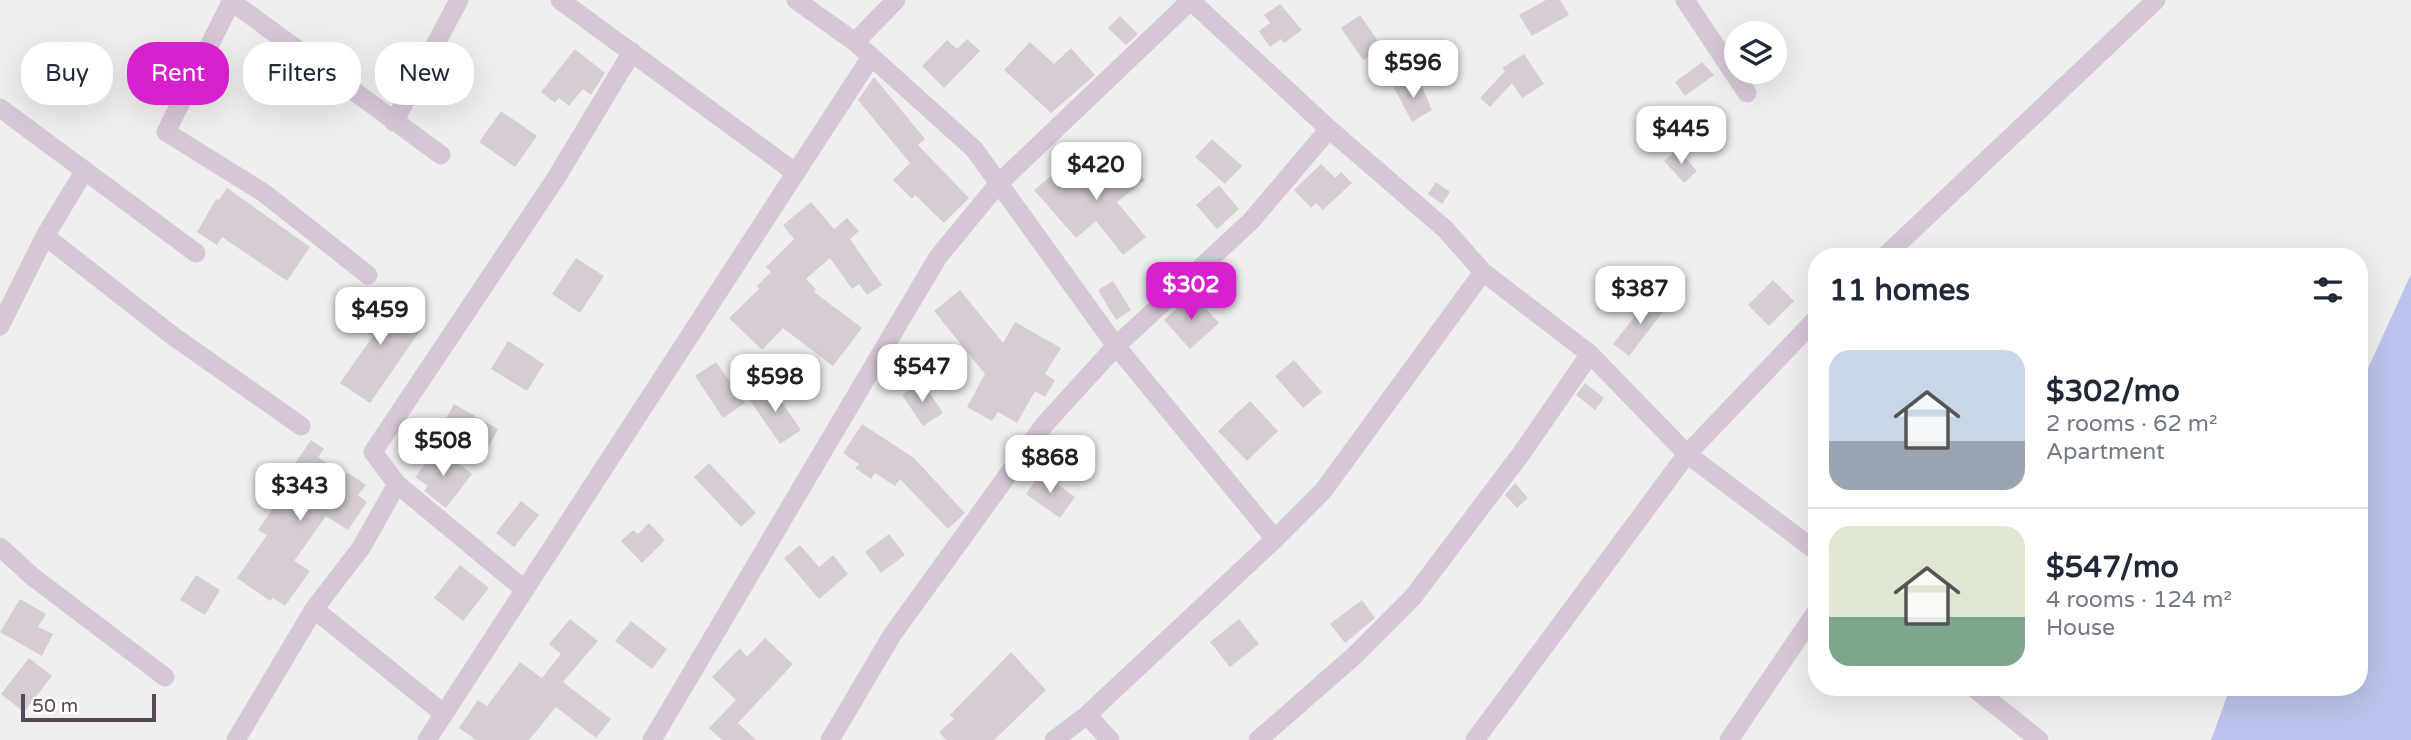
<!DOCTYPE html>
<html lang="en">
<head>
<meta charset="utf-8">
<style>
  :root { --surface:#fff; --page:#f6f6f7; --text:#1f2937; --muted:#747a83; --line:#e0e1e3; --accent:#d720ce }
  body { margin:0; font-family:"Varela Round",sans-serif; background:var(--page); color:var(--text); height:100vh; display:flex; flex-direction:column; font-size:26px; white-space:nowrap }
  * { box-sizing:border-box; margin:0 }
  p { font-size:23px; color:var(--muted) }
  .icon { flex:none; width:38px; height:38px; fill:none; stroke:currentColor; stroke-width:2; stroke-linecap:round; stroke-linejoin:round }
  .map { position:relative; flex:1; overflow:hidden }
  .panel { position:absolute; left:1808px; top:248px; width:560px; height:448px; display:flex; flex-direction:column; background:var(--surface); border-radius:28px; box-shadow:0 7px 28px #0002 }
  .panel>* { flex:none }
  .banner { position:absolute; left:21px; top:42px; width:665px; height:63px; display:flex; gap:14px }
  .fabs { position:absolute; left:1724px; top:21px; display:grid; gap:14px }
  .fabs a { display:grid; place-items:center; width:63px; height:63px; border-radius:50%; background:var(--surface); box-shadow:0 7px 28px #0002; font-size:35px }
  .scale { position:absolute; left:21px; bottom:18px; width:135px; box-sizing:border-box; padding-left:7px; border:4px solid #59475a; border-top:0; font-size:19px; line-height:24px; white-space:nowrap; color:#59475a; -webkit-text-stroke:5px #fff; paint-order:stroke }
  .price { position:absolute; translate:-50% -60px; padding:0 16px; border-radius:14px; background:#fff; color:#222; font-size:23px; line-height:46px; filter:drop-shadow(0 2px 4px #0008) }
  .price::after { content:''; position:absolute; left:50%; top:42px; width:21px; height:16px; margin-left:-10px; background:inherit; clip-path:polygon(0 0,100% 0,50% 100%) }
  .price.on { background:var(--accent); color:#fff }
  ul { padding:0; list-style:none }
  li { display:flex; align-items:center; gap:21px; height:175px; padding:0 21px }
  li+li { border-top:2px solid var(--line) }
  li span { display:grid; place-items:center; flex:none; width:196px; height:140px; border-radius:21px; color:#555 }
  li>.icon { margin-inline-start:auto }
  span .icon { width:84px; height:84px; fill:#fffc; stroke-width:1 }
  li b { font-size:30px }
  h2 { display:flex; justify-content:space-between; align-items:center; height:84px; padding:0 21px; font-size:30px }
  .chip { padding:0 24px; border-radius:28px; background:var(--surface); box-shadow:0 7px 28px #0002; font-size:24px; line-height:63px }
  .chip.on { background:var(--accent); color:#fff }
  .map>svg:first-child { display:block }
</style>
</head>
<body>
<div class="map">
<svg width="2411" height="740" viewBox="0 0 2411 740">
  <rect width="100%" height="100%" fill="#eff0ed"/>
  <!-- green -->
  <path fill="#bdc3ec" d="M2411,274v466h-200l19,-52h129v-300z"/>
  <!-- building -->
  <path fill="#d5cdd3" d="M1546,0h14l9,15 -37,21 -13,-21z
    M1280,4l22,26 -18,13 -3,-4 -11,8 -11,-16 11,-8 -6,-8z
    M1360,15l22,32 -19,13 -22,-32z
    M1120,16l18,18 -12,11 -18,-17z
    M967,39l13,12 -36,37 -22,-22 25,-26 10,9z
    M1030,42l24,22 17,-16 24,27 -44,38 -47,-43z
    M575,49l30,24 -14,22 -8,-6 -14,17 -10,-8 -4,5 -14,-11z
    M1524,54l20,30 -22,14 -10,-15 -22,24 -10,-9 25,-27 -3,-3z
    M1702,62l12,13 -29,21 -10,-14z
    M874,77l51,62 -7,6 51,53 -25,25 -29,-28 -3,4 -19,-19 17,-17 -52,-63z
    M1404,80l5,9 11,-7 12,28 -20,12 -19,-36z
    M501,111l36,25 -22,31 -36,-25z
    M1212,139l30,27 -17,18 -30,-27z
    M1678,149l19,22 -13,12 -20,-22z
    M1123,152l22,28 -28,22 29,35 -23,18 -27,-34 -20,17 -42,-48 27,-22 17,19z
    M1321,164l14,14 6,-6 11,11 -29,27 -7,-7 -5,5 -17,-18z
    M1436,182l14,10 -8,12 -14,-10z
    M1219,185l20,24 -22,20 -21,-24z
    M227,188l83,59 -23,34 -65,-44 -5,8 -20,-13 19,-33 3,1z
    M811,202l23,27 13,-11 12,13 -9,8 32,46 -15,10 -8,-11 -7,5 -22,-31 -24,21 10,10 -2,3 48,36 -29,38 -50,-38 -21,22 -33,-32 30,-29 -2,-3 14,-14 -5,-5 28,-28 -11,-14z
    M576,258l28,18 -24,37 -28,-19z
    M1773,280l21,21 -25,25 -21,-21z
    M1113,281l18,29 -15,10 -18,-30z
    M960,290l43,53 12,-21 46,26 -16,26 10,6 -10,17 -10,-6 -18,32 -19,-11 -6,9 -25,-14 18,-33 -51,-63z
    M1193,294l26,29 -29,26 -26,-29z
    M1651,296l15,12 -37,48 -16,-12z
    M367,298l19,11 4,-6 34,22 -54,78 -30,-20 33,-47 -22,-12z
    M508,341l36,23 -17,27 -36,-22z
    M1294,360l28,32 -19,16 -28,-32z
    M716,362l29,41 -22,15 -28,-42z
    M922,381l21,32 -20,13 -21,-31z
    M1585,383l19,15 -9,12 -19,-15z
    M770,385l31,45 -21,14 -31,-45z
    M1250,401l28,30 -31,30 -29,-30z
    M454,404l44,25 -12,23 -45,-24z
    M862,424l52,34 51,55 -17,16 -48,-50 -5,7 -20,-13 -4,6 -16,-11 4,-4 -16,-11z
    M311,440l13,9 -6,8 27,19 2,-4 19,13 -8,10 9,7 -19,28 -22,-14 -32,45 16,10 -25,35 -12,-8 -3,3 -33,-23 30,-43 -9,-5 31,-45 -6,-4z
    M438,448l34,26 -26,34 -22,-17 4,-5 -13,-9z
    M709,463l47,50 -15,14 -47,-50z
    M1041,472l34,25 -15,21 -34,-24z
    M1515,483l13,15 -11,10 -12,-13z
    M521,501l18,14 -25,32 -18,-14z
    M649,523l16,17 -23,23 -21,-22 12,-11 5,4z
    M889,534l16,21 -24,18 -16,-21z
    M800,545l19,22 14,-12 15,19 -29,25 -35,-41z
    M460,565l29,23 -26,33 -29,-23z
    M196,575l24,15 -15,25 -25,-15z
    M20,599l26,15 -8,13 15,7 -11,22 -42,-24z
    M1362,600l13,18 -30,25 -15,-19z
    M570,619l28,22 -35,41 48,37 -15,19 -40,-31 -27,33h-53l-17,-12 19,-28 9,6 33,-44 22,16 19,-24 -12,-10z
    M1239,619l20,25 -29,23 -20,-25z
    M631,621l36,28 -15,20 -37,-28z
    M765,638l28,26 -55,59 18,17h-34l-13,-12 27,-28 -24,-23 28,-29 7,9z
    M1011,652l35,38 -52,50h-48l-7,-8 15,-13 -4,-4z
    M29,658l23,18 -28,36 -23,-18z"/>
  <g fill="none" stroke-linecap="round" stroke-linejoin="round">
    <!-- minor -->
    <path stroke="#d6c7d7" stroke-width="19" d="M232,0l-66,132 98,61 104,82
      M560,0l236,173
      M796,0l59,42 119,107 142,197 159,193
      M1190,0l139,129 116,100 38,43 107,82 97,100 129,97
      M1685,0l62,93
      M231,1l210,154
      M855,42l41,-42
      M0,108l196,145
      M394,122l65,-122
      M45,236l128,100 128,90
      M1884,257l272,-257
      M0,326l45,-90 40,-66
      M397,484l128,106
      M0,547l33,30 132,100
      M314,609l130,105
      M1974,688l65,52
      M1087,715l23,25
      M236,740l78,-131 47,-61 36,-64 -24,-32 183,-274 76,-126
      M427,740l444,-683
      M652,740l286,-483 61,-74 192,-183
      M830,740l62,-105 152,-210 72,-79 135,-125 78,-92
      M1054,740l33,-25 188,-176 48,-48 160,-219
      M1258,740l96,-84 59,-59 108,-143 69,-100
      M1475,740l212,-286 129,-135
      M1729,740l87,-128"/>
  </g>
</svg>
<div class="fabs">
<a><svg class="icon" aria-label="layers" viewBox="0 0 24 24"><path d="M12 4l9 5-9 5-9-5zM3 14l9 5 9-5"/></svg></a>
</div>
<div class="scale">50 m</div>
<b class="price" style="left:1413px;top:100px">$596</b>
<b class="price" style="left:1681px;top:166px">$445</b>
<b class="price" style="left:1096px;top:202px">$420</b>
<b class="price on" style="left:1191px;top:322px">$302</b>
<b class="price" style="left:1640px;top:326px">$387</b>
<b class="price" style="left:380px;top:347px">$459</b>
<b class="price" style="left:922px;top:404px">$547</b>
<b class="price" style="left:775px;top:414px">$598</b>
<b class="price" style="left:443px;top:478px">$508</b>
<b class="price" style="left:1050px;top:495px">$868</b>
<b class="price" style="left:300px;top:523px">$343</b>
<div class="banner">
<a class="chip">Buy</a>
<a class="chip on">Rent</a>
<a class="chip">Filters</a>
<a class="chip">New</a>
</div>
<section class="panel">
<h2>11 homes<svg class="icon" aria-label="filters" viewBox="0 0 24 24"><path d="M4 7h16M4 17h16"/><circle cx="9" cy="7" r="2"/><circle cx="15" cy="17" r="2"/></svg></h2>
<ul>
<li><span style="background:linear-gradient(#c9d6e8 65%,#9aa5b1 0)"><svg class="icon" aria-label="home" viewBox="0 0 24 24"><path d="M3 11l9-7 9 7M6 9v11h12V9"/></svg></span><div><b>$302/mo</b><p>2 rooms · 62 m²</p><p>Apartment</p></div></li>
<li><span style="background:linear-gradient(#dfe7d0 65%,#7fa58c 0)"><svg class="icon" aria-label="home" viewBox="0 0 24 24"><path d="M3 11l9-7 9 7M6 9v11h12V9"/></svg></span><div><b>$547/mo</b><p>4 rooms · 124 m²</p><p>House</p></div></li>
</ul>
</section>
</div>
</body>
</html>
